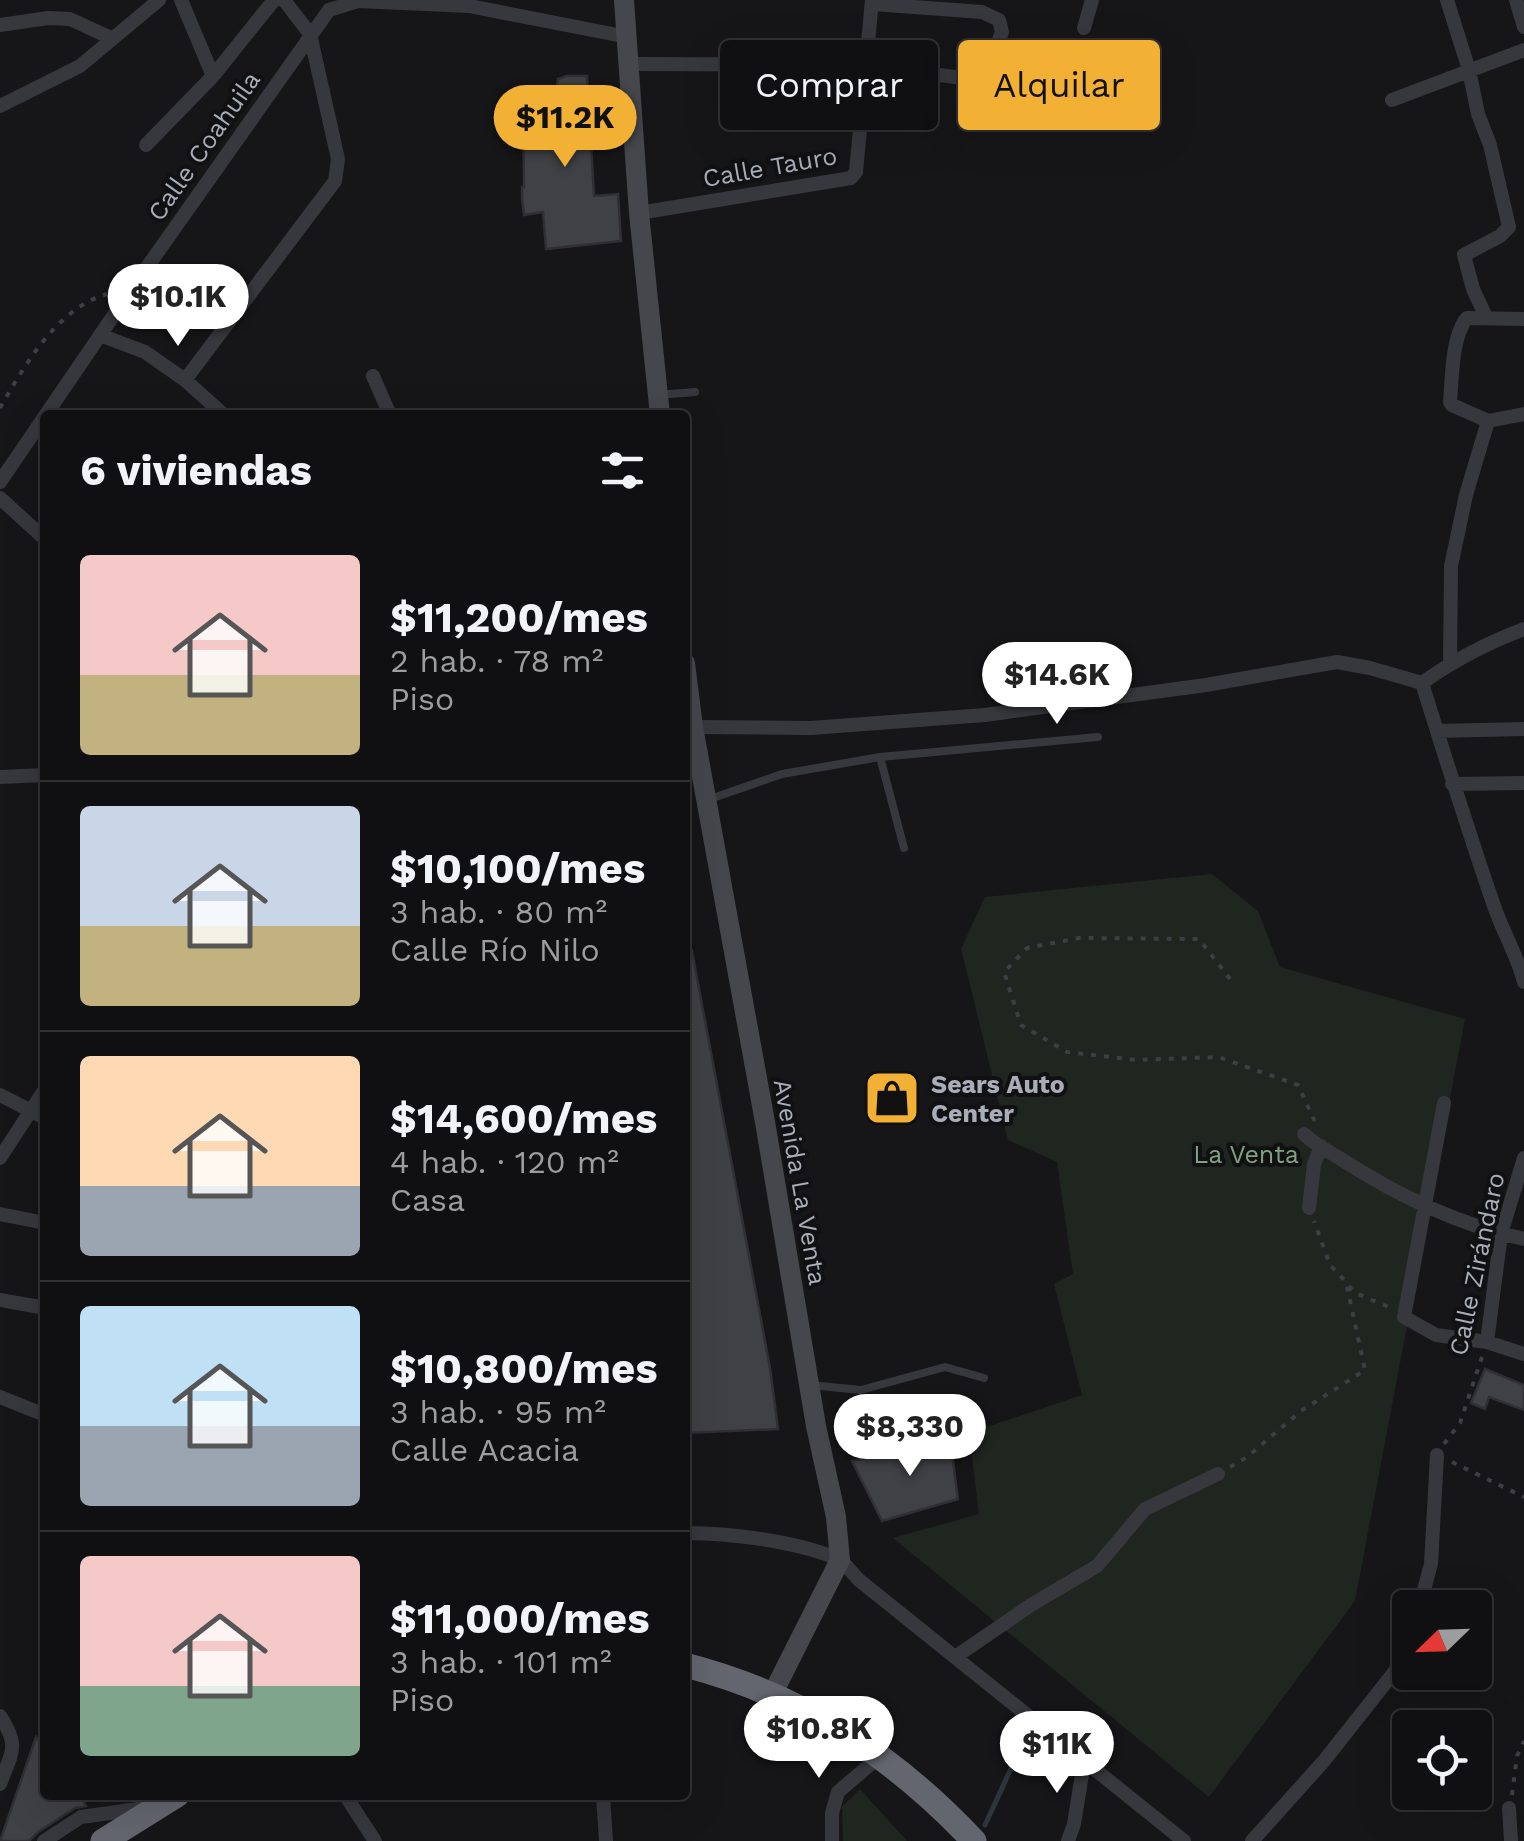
<!DOCTYPE html>
<html lang="es">
<head>
<meta charset="utf-8">
<style>
  :root { --surface:#101012; --page:#19191b; --text:#f1f3f6; --muted:#9c9d9f; --line:#303032; --accent:#f2b134 }
  body { margin:0; font-family:"Work Sans",sans-serif; background:var(--page); color:var(--text); height:100vh; display:flex; flex-direction:column; font-size:38px; white-space:nowrap }
  * { box-sizing:border-box; margin:0 }
  p { font-size:32px; color:var(--muted) }
  .icon { flex:none; width:55px; height:55px; fill:none; stroke:currentColor; stroke-width:2; stroke-linecap:round; stroke-linejoin:round }
  .map { position:relative; flex:1; overflow:hidden }
  .panel { position:absolute; left:40px; top:410px; width:650px; height:1390px; display:flex; flex-direction:column; background:var(--surface); border-radius:10px; box-shadow:0 10px 40px #0002,0 0 0 2px var(--line) }
  .panel>* { flex:none }
  .hud { position:absolute; left:720px; top:40px; width:652px; height:90px; display:flex; gap:20px }
  .needle { width:65px; rotate:247deg }
  .controls { position:absolute; left:1392px; top:1590px; display:grid; gap:20px }
  .controls a { display:grid; place-items:center; width:100px; height:100px; border-radius:10px; background:var(--surface); box-shadow:0 10px 40px #0002,0 0 0 2px var(--line); font-size:50px }
  .price { position:absolute; translate:-50% -85px; padding:0 22px; border-radius:35px; background:#fff; color:#222; font-size:32px; line-height:65px; filter:drop-shadow(0 2px 5px #0008) }
  .price::after { content:''; position:absolute; left:50%; top:60px; width:30px; height:22px; margin-left:-15px; background:inherit; clip-path:polygon(0 0,100% 0,50% 100%) }
  .price.active { background:var(--accent); color:#111 }
  ul { padding:0; list-style:none }
  li { display:flex; align-items:center; gap:30px; height:250px; padding:0 40px }
  li+li { border-top:2px solid var(--line) }
  li span { display:grid; place-items:center; flex:none; width:280px; height:200px; border-radius:10px; color:#555 }
  li>.icon { margin-inline-start:auto }
  span .icon { width:120px; height:120px; fill:#fffc; stroke-width:1 }
  li b { font-size:42px }
  h2 { display:flex; justify-content:space-between; align-items:center; height:120px; padding:0 40px; font-size:42px }
  .chip { padding:0 35px; border-radius:10px; background:var(--surface); box-shadow:0 10px 40px #0002,0 0 0 2px var(--line); font-size:35px; line-height:90px }
  .chip.active { background:var(--accent); color:#111 }
  .map>svg:first-child { display:block }
</style>
</head>
<body>
<div class="map">
<svg width="1524" height="1841" viewBox="0 0 1524 1841">
  <rect width="100%" height="100%" fill="#161618"/>
  <!-- green -->
  <path fill="#1e261f" d="M1212,874l46,37 22,56 185,52 -110,582 -146,196 -316,-259 86,-24 -10,-81 113,-38 -28,-111 19,-10 -16,-112 -49,-22 -47,-191 24,-52z
    M860,1789l47,52h-64l-1,-34z"/>
  <g fill="none" stroke-linecap="round" stroke-linejoin="round">
    <!-- stream -->
    <path stroke="#2c353c" stroke-width="5" d="M985,1825l30,-65"/>
  </g>
  <!-- building -->
  <path fill="#404145" stroke="#303034" stroke-width="2.5" d="M567,76h20l7,120 24,-2 3,47 -75,8 -3,-37 -19,3 -2,-17v-11h2l-1,-84 32,-4 3,-20z
    M692,951l78,417 8,61 -93,4v-481z
    M1485,1369l39,16v25l-35,-13 -4,12 -14,-6z
    M950,1439l8,60 -76,22 -30,-60z
    M36,1737l9,12v46h34l7,11 -11,2 -37,24 -9,9h-29z"/>
  <g fill="none" stroke-linecap="round" stroke-linejoin="round">
    <!-- path -->
    <path stroke="#3d3f44" stroke-width="4" stroke-dasharray="5 8" stroke-linecap="butt" d="M1001,81l55,-1 14,-13 9,-26
      M0,408c25,-43 56,-99 107,-114
      M1230,979l-31,-40 -120,-1 -52,10 -23,24 17,53 46,27 69,8 82,-3 80,28 17,37
      M1349,1286c7,11 30,15 43,23
      M1444,1444l16,-21 22,-66
      M1452,1462l72,35
      M1230,1467l17,-10 54,-46 64,-41 -19,-88 -16,-17 -16,-44
      M1512,1795l5,-39 7,-15"/>
    <!-- lane -->
    <path stroke="#37383d" stroke-width="8" d="M864,91l25,3
      M658,395l37,-3
      M880,757l24,91
      M710,799l72,-25 98,-17 218,-20
      M810,1385l51,5 84,-23 39,11"/>
    <!-- street -->
    <path stroke="#37383d" stroke-width="14" d="M181,0l32,76
      M1447,0l22,70 9,44 12,31 19,82 -9,9 -36,19 9,34 13,28
      M1516,0l8,27
      M0,25l48,-7 22,1 41,19
      M1084,28l8,-28
      M628,64l238,1 118,16 18,-49 -3,-12 -17,-8 -109,-8
      M1392,100l132,-50
      M0,106l80,-40 79,-66
      M146,145l67,-69 61,-76
      M639,213l212,-35 5,-6 16,-172
      M1524,319l-57,-1c-15,17 -15,60 -17,84l2,3 36,16 36,-7
      M100,335l45,17 40,28 39,35
      M373,376l17,39
      M185,380l150,-199 3,-22 -28,-125 -26,-34
      M0,482l133,-195 196,-277 29,-9 111,5 159,31
      M0,498l45,41
      M1450,663l1,-97 15,-71 22,-74
      M1422,683c23,74 46,147 71,220 9,28 24,51 31,79
      M1422,683c32,-23 65,-40 102,-54
      M693,727l118,1 174,-13 221,-30 131,-23 33,6 52,15
      M1437,731l87,-2
      M0,777l45,-2
      M1452,784l72,-1
      M0,1095l45,23
      M1444,1103l-40,214 32,18 51,7 37,12
      M1304,1134c10,10 21,15 32,22 57,37 122,69 188,83
      M0,1158l45,-69
      M1309,1208l5,-44 7,-18
      M0,1214l45,9
      M0,1300l45,8
      M1487,1342l14,-108 23,-76
      M0,1397l45,18
      M685,1533c45,0 109,8 151,25 9,4 16,15 23,22l325,261
      M1419,1608l12,-44 6,-109
      M955,1657l76,-52 66,-39 48,-57 73,-35
      M0,1716c20,30 12,36 0,68
      M345,1795l30,46
      M603,1795l3,46
      M1509,1808l2,33
      M44,1841l37,-24 64,-9
      M832,1841v-28l6,-21 42,-36
      M1068,1841l6,-17 10,-62
      M1252,1841l71,-79 50,-63 22,-28 15,-34"/>
    <!-- secondary -->
    <path stroke="#45474d" stroke-width="20" d="M624,0l15,213 21,202
      M685,663l8,64 72,395 51,304 20,91 4,43 -68,135"/>
    <!-- highway -->
    <path stroke="#63666e" stroke-width="25" d="M685,1665c116,30 207,89 289,176
      M103,1841l74,-46"/>
  </g>
  <!-- icons -->
  <defs>
    <g id="shop-square" transform="scale(2.875)"><rect x="-9" y="-9" width="18" height="18" rx="4" fill="#f2b134" stroke="#111113"/><path d="M-5-2.5h2.3a2.7 3.5 0 0 1 5.4 0H5L5.5 6h-11ZM-1.5-2.5h3a1.5 2.3 0 0 0-3 0Z" fill="#111"/></g>
  </defs>
  <g fill-rule="evenodd">
    <use href="#shop-square" x="892" y="1098"/>
  </g>
  <g text-anchor="middle" dominant-baseline="central" stroke-width="8" stroke-linejoin="round" paint-order="stroke">
    <!-- street labels -->
    <g font-size="25" fill="#a8adb8" stroke="#111113">
      <text transform="translate(204 146) rotate(-55)">Calle Coahuila</text>
      <text transform="translate(770 167) rotate(-10)">Calle Tauro</text>
      <text transform="translate(800 1182) rotate(80)">Avenida La Venta</text>
      <text transform="translate(1477 1264) rotate(-78)">Calle Zirándaro</text>
    </g>
    <!-- poi labels -->
    <g font-size="25" font-weight="bold" fill="#a8adb8" stroke="#111113" text-anchor="start">
      <text x="931" y="1084">Sears Auto<tspan x="931" dy="29">Center</tspan></text>
    </g>
    <!-- park labels -->
    <g font-size="25" fill="#7fa381" stroke="#111113">
      <text x="1246" y="1154">La Venta</text>
    </g>
  </g>
</svg>
<div class="controls">
<a><svg class="needle" viewBox="-14 -14 28 28"><path d="M0-13l5 13h-10z" fill="#e53935"/><path d="M0 13l5-13h-10z" fill="#9c9d9f"/></svg></a>
<a><svg class="icon" aria-label="locate" viewBox="0 0 24 24"><circle cx="12" cy="12" r="6"/><path d="M12 2v4M12 18v4M2 12h4M18 12h4"/></svg></a>
</div>
<b class="price active" style="left:565px;top:170px">$11.2K</b>
<b class="price" style="left:178px;top:349px">$10.1K</b>
<b class="price" style="left:1057px;top:727px">$14.6K</b>
<b class="price" style="left:910px;top:1479px">$8,330</b>
<b class="price" style="left:819px;top:1781px">$10.8K</b>
<b class="price" style="left:1057px;top:1796px">$11K</b>
<div class="hud">
<a class="chip">Comprar</a>
<a class="chip active">Alquilar</a>
</div>
<section class="panel">
<h2>6 viviendas<svg class="icon" aria-label="filters" viewBox="0 0 24 24"><path d="M4 7h16M4 17h16"/><circle cx="9" cy="7" r="2"/><circle cx="15" cy="17" r="2"/></svg></h2>
<ul>
<li><span style="background:linear-gradient(#f6c9c9 60%,#c2b280 0)"><svg class="icon" aria-label="home" viewBox="0 0 24 24"><path d="M3 11l9-7 9 7M6 9v11h12V9"/></svg></span><div><b>$11,200/mes</b><p>2 hab. · 78 m²</p><p>Piso</p></div></li>
<li><span style="background:linear-gradient(#c9d6e8 60%,#c2b280 0)"><svg class="icon" aria-label="home" viewBox="0 0 24 24"><path d="M3 11l9-7 9 7M6 9v11h12V9"/></svg></span><div><b>$10,100/mes</b><p>3 hab. · 80 m²</p><p>Calle Río Nilo</p></div></li>
<li><span style="background:linear-gradient(#ffd9b3 65%,#9aa5b1 0)"><svg class="icon" aria-label="home" viewBox="0 0 24 24"><path d="M3 11l9-7 9 7M6 9v11h12V9"/></svg></span><div><b>$14,600/mes</b><p>4 hab. · 120 m²</p><p>Casa</p></div></li>
<li><span style="background:linear-gradient(#bfe0f5 60%,#9aa5b1 0)"><svg class="icon" aria-label="home" viewBox="0 0 24 24"><path d="M3 11l9-7 9 7M6 9v11h12V9"/></svg></span><div><b>$10,800/mes</b><p>3 hab. · 95 m²</p><p>Calle Acacia</p></div></li>
<li><span style="background:linear-gradient(#f6c9c9 65%,#7fa58c 0)"><svg class="icon" aria-label="home" viewBox="0 0 24 24"><path d="M3 11l9-7 9 7M6 9v11h12V9"/></svg></span><div><b>$11,000/mes</b><p>3 hab. · 101 m²</p><p>Piso</p></div></li>
</ul>
</section>
</div>
</body>
</html>
